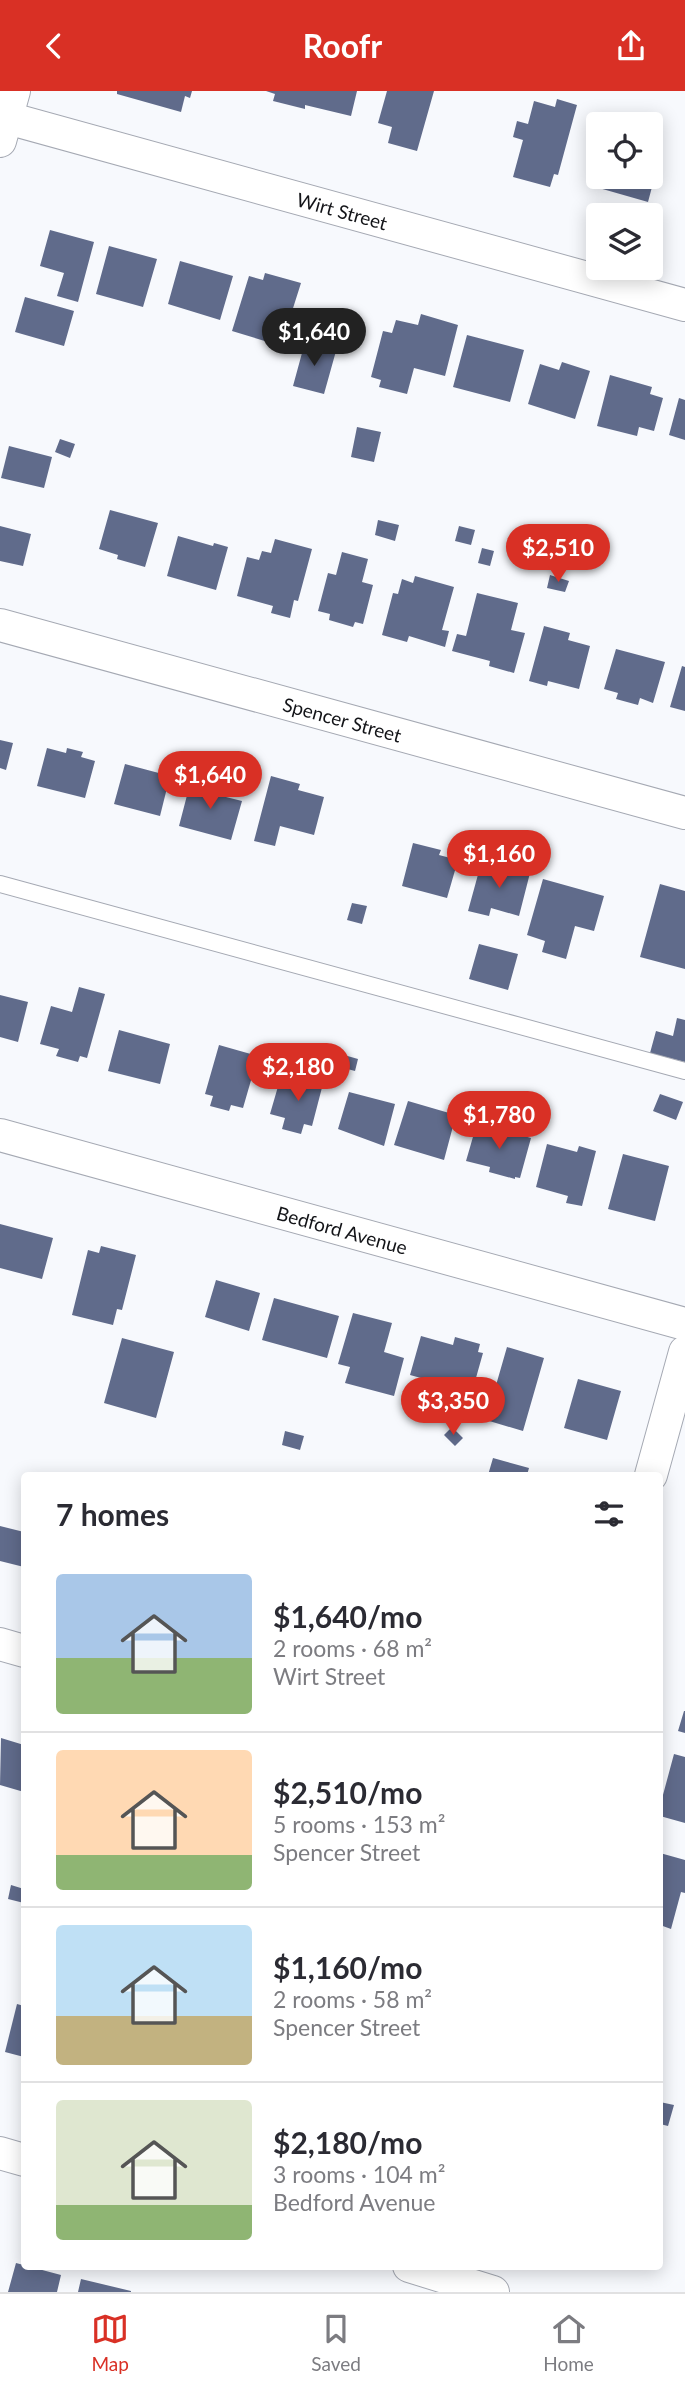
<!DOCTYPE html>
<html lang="en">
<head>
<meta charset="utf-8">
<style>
  :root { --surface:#fff; --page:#f2f2f3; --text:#2b2b33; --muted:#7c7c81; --line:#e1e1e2; --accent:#d93025 }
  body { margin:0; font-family:Lato,sans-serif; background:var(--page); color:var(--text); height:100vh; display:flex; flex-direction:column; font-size:26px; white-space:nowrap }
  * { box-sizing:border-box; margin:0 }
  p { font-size:23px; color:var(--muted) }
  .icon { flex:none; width:38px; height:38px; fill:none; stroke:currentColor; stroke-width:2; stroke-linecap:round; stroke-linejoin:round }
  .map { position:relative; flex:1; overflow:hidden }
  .panel { position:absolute; left:21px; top:1381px; width:642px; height:798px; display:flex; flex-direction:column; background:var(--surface); border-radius:7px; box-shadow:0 4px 18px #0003 }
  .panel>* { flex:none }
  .buttons { position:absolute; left:586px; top:21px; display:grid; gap:14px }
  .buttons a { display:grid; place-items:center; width:77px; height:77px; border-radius:7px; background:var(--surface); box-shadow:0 4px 18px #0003; font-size:35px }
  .price { position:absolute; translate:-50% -60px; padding:0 16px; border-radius:24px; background:var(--accent); color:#fff; font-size:23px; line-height:46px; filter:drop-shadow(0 2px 4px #0008) }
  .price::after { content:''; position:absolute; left:50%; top:42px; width:21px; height:16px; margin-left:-10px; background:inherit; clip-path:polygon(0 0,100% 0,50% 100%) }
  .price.current { background:#222; color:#fff }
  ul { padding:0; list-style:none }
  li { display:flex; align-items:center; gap:21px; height:175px; padding:0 35px }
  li+li { border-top:2px solid var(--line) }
  li span { display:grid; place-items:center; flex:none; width:196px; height:140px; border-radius:7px; color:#555 }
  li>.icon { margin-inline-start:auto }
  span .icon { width:84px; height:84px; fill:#fffc; stroke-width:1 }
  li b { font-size:30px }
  h2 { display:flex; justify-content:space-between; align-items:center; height:84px; padding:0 35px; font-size:30px }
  header { display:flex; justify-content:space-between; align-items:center; height:91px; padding:0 35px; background:var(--accent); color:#fff; font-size:32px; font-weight:700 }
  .menu { display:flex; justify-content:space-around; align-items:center; height:98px; border-top:2px solid var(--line); background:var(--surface); font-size:19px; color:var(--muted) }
  .menu a { display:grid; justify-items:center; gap:4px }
  .menu .current { color:var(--accent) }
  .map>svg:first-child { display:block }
</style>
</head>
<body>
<header><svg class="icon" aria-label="back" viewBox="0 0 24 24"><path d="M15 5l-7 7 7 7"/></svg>Roofr<svg class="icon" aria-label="share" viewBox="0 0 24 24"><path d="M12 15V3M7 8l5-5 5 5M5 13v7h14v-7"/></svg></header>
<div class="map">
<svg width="685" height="2201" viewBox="0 0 685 2201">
  <rect width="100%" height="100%" fill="#f7f9fd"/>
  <!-- building -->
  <path fill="#606b8b" d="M117,0h75l-2,7 -5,-2 -4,16 -64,-18z
    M266,0h91l-6,25 -46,-11v4l-32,-8 2,-7z
    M387,0h47l-17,60 -29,-8 4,-16 -14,-4z
    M557,8l20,6 -19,70 -4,-1 -4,13 -37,-10 10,-37 -10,-3 4,-16 11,3 6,-23 21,6z
    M651,64l9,2 -12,45 -49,-14 3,-11h49z
    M50,139l44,12 -16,60 -21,-6 7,-23 -24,-7z
    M109,155l48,13 -14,48 -47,-13z
    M180,170l53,15 -13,44 -52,-16z
    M265,182l36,10 -20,63 -49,-15 17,-55 14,4z
    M25,206l49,14 -10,35 -49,-14z
    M421,223l37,11 -13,51 -31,-8 -7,26 -28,-7 2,-7 -10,-3 12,-46 9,2 4,-13 22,5z
    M467,244l57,15 -14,52 -57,-15z
    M305,251l31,9 -12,43 -31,-8z
    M562,271l28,9 -15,48 -47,-15 12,-40 19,6z
    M610,284l42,12 -2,7 13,4 -9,33 -15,-4 -2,9 -40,-10z
    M679,307l6,2v40l-16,-5z
    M357,336l24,5 -7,30 -23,-5z
    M60,348l15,5 -5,14 -15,-6z
    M9,355l43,11 -8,31 -43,-10z
    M110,419l48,13 -13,44 -28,-8 1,-4 -19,-6z
    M378,429l21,5 -4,16 -20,-6z
    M0,435l31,8 -8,32 -23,-5z
    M459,435l16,4 -4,15 -16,-4z
    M178,445l35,10 1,-3 14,4 -12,43 -49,-14z
    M275,448l37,10 -14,52 -4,-1 -4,18 -19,-5 2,-7 -36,-10 10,-39 12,3 3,-9 9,2z
    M482,457l12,3 -4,15 -12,-3z
    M342,461l26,7 -6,23 11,3 -10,39 -8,-2 -2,5 -24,-7 1,-6 -12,-3 10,-38 8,2z
    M550,484l19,6 -4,11 -18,-4z
    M415,485l39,11 -12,43 7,1 -4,16 -36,-11 -2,6 -25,-7 11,-42 5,1 4,-15 11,4z
    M477,502l41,10 -7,27 14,3 -11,40 -25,-7 1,-5 -38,-10 5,-17 9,2z
    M544,535l26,7 -2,7 22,6 -11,43 -31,-8 -1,5 -18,-5z
    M616,558l49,13 -12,41 -13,-5 -2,7 -22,-6 2,-6 -14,-4z
    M682,575l3,1v44l-15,-4z
    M0,649l13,3 -7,27 -6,-2z
    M47,657l19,5 1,-5 16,4 -2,5 14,4 -10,37 -48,-12z
    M125,673l45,12 -10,40 -46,-12z
    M271,685l29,8 -2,6 26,7 -10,38 -34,-9 -5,20 -21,-5z
    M191,689l29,7 -2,8 24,6 -11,39 -52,-14z
    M413,752l28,7 -2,5 19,5 -11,38 -45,-12z
    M482,769l48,13 -11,43 -28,-8 -2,8 -21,-5z
    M543,788l61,17 -10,35 -19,-5 -9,33 -24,-7 3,-11 -18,-6z
    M660,793l25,7v78l-45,-12z
    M352,812l15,3 -5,18 -15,-4z
    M479,853l39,10 -10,36 -39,-11z
    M79,896l26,7 -18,64 -7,-2 -2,6 -22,-6 3,-7 -19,-5 11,-38 21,6z
    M0,904l28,7 -10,40 -18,-5z
    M677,927l8,2v42l-35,-9 6,-22 17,5z
    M119,939l51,14 -10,40 -52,-13z
    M219,954l39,11 -15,52 -12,-3 -2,6 -19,-5 3,-10 -8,-2z
    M344,964l14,4 -3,12 -15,-4z
    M307,980l18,5 -13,50 -8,-2 -3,10 -19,-5 3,-11 -15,-4 9,-31 23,6z
    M349,1001l46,12 -11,42 -46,-17z
    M660,1003l23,8 -7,18 -23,-9z
    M408,1010l48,14 -12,45 -50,-15z
    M477,1032l54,15 -11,40 -5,-1v2l-26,-7 1,-5 -24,-6z
    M547,1053l30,8 2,-6 17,5 -14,55 -16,-3 2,-7 -32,-9z
    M623,1063l46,12 -14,55 -47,-12z
    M0,1133l53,14 -11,41 -42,-11z
    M101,1155l35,9 -14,55 -5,-1 -4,16 -41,-10 16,-65 11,3z
    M216,1189l44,13 -11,38 -44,-14z
    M274,1207l65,18 -12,42 -65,-18z
    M353,1222l39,10 -8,29 20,6 -10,38 -49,-13 5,-16 -12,-3z
    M421,1245l32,9 2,-8 25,7 -2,8 5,1 -11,39 -62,-17z
    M122,1247l52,14 -18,66 -52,-15z
    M507,1256l37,11 -21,73 -37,-11z
    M578,1288l43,12 -14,49 -43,-12z
    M452,1336l11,11 -8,8 -11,-11z
    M285,1340l19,5 -4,14 -18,-5z
    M493,1367l36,10 -2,7h-39z
    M0,1435l24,6v35l-24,-6z
    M684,1620h1v22l-7,-2z
    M1,1647l23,7v47l-24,-7z
    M674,1663l11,3v66l-25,-7v-10z
    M660,1762l25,7v33l-4,-1 -10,37 -11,-4z
    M11,1794l13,4v14l-16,-4z
    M17,1913l7,2v51l-19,-5z
    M660,2011l14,3 -6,21 -8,-2z
    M16,2172l45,12 -4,17h-49z
    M81,2188l50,12v1h-53z"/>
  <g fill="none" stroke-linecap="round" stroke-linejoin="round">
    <!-- service casing -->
    <g stroke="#a5a9b3" stroke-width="18">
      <path id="service" d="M0,793l685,187"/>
    </g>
    <!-- minor casing -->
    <g stroke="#a5a9b3" stroke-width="34">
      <g id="minor">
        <path id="s1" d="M0,25l685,189"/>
        <path d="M0,50l14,-50"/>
        <path id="s2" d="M0,534l685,188"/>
        <path id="s3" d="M0,1044l685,189"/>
        <path d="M651,1384l34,-123"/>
        <path d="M0,1553l24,7"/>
        <path d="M0,2062l24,7"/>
        <path d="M409,2175l84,26"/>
      </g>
    </g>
    <!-- service -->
    <use href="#service" stroke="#fff" stroke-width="16"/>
    <!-- minor -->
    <use href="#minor" stroke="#fff" stroke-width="32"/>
  </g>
  <g text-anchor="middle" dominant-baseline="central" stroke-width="6" stroke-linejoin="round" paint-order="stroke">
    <!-- street labels -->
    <g font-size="19" fill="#131418" stroke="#fff">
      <text stroke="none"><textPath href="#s1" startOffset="355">Wirt Street</textPath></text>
      <text stroke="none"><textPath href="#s2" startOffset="355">Spencer Street</textPath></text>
      <text stroke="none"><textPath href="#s3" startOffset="355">Bedford Avenue</textPath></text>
    </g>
  </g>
</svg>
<div class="buttons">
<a><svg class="icon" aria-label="locate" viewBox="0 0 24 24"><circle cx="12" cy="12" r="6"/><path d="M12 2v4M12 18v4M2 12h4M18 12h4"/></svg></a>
<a><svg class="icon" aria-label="layers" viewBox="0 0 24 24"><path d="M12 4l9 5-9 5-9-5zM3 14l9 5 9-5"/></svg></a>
</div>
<b class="price current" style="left:314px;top:277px">$1,640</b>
<b class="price" style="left:558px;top:493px">$2,510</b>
<b class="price" style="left:210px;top:720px">$1,640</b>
<b class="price" style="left:499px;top:799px">$1,160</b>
<b class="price" style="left:298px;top:1012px">$2,180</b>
<b class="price" style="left:499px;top:1060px">$1,780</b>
<b class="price" style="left:453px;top:1346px">$3,350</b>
<section class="panel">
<h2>7 homes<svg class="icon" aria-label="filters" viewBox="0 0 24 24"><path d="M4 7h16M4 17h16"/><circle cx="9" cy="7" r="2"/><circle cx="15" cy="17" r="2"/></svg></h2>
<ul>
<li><span style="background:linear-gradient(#a9c7e8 60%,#8fb573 0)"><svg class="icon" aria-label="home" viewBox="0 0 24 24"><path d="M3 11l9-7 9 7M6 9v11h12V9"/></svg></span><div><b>$1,640/mo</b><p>2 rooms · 68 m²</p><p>Wirt Street</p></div></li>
<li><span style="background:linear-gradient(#ffd9b3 75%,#8fb573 0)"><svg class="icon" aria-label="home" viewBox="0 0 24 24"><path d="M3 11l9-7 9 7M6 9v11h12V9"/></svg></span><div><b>$2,510/mo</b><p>5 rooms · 153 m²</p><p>Spencer Street</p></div></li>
<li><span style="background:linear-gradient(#bfe0f5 65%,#c2b280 0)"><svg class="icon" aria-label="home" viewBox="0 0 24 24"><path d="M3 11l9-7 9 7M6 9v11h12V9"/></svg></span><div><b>$1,160/mo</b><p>2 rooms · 58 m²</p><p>Spencer Street</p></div></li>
<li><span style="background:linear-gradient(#dfe7d0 75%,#8fb573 0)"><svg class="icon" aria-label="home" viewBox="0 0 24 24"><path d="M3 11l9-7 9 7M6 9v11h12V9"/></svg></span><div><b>$2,180/mo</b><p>3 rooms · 104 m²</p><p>Bedford Avenue</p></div></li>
</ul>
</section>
</div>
<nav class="menu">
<a class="current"><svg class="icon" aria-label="map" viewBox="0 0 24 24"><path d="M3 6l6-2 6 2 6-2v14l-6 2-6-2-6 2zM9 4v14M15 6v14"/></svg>Map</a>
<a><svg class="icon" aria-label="saved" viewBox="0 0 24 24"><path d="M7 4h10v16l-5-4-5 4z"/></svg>Saved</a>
<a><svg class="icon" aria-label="home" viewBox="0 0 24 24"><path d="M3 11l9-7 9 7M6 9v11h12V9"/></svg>Home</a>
</nav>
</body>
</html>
